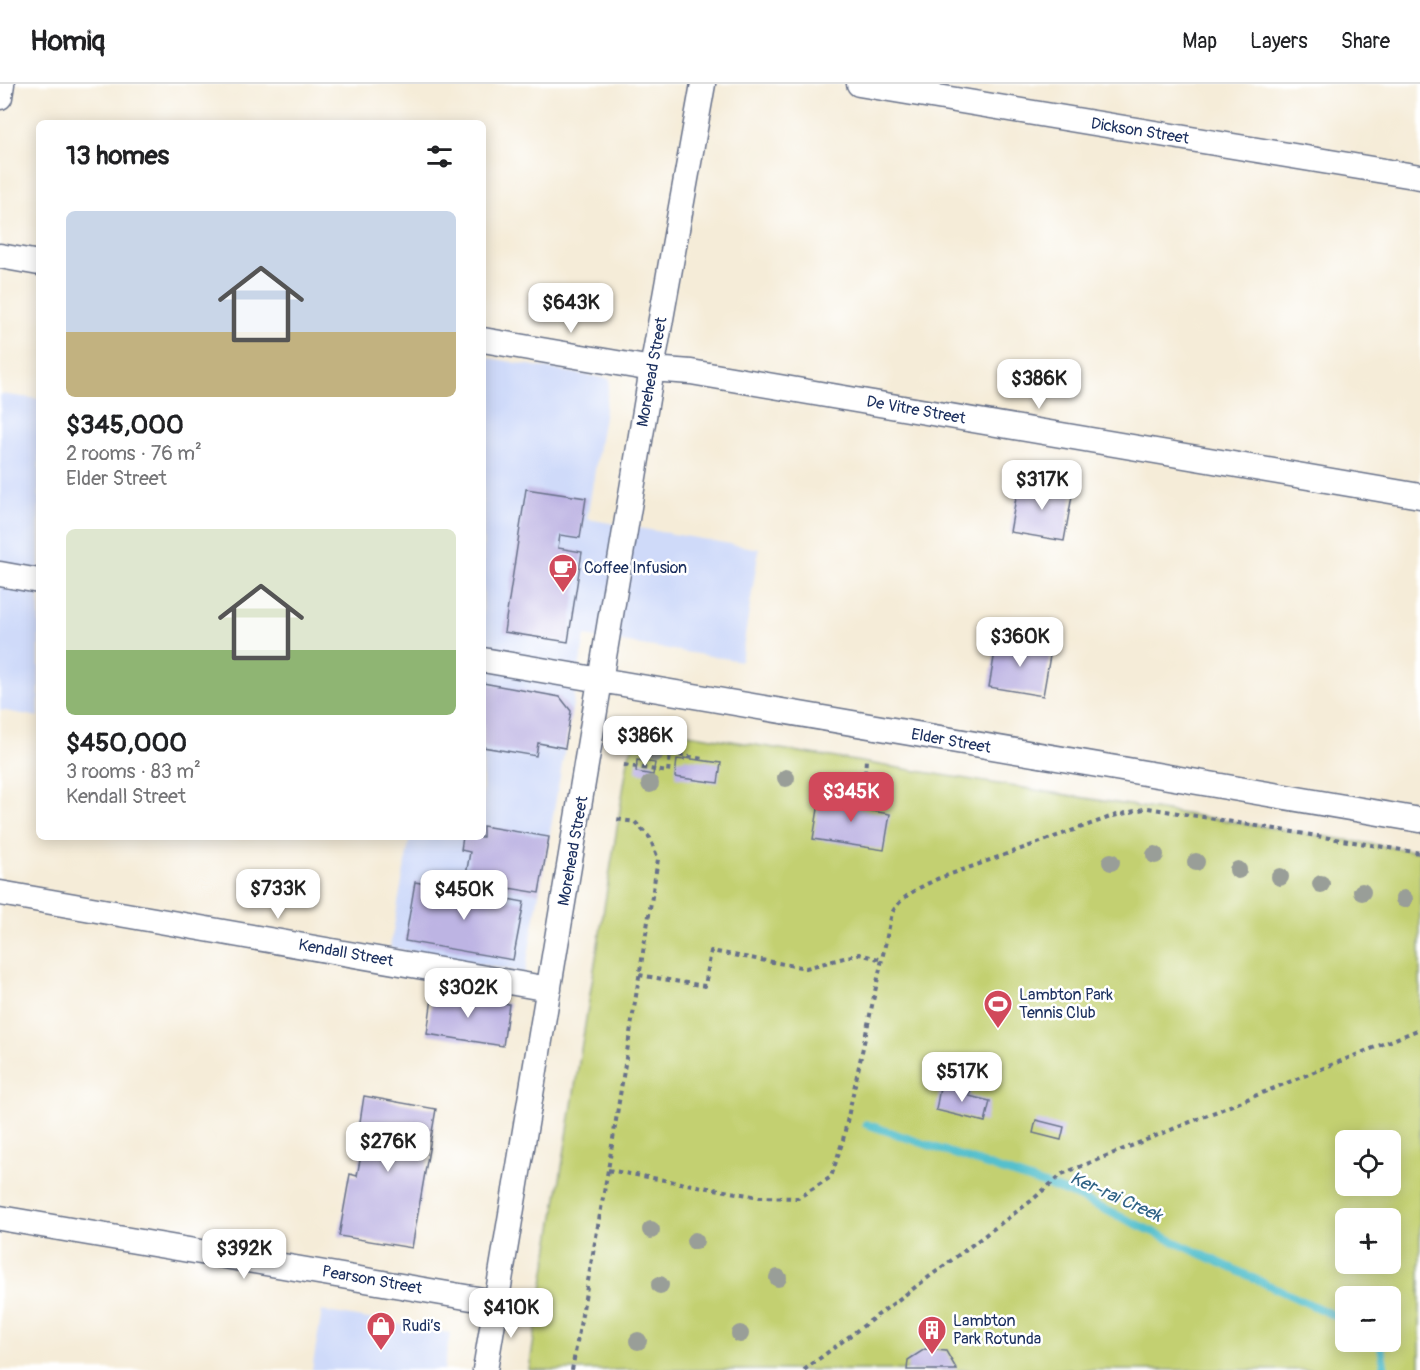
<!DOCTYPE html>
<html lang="en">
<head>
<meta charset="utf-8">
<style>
  :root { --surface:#fff; --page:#f2f2f2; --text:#202124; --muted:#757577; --line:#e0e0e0; --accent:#d1495b }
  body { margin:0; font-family:Pangolin,sans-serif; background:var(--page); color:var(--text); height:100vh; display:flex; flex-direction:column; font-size:22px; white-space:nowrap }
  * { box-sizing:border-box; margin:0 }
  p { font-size:20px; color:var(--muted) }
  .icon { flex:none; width:33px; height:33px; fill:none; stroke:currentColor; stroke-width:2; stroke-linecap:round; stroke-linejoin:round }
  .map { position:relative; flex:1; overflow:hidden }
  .sheet { position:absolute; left:36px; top:36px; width:450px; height:720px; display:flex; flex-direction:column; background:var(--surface); border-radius:9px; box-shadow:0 3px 15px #0003 }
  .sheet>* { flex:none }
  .buttons { position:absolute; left:1335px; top:1046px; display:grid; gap:12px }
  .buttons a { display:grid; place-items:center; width:66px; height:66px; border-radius:9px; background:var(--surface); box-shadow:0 3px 15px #0003; font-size:30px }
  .price { position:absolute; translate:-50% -51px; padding:0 14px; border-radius:12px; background:#fff; color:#222; font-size:20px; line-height:39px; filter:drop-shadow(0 2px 3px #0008) }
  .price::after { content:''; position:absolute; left:50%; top:36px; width:18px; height:14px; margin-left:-9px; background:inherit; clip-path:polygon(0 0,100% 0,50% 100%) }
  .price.on { background:var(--accent); color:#fff }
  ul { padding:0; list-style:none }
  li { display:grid; align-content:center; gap:12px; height:318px; padding:0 30px }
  li span { display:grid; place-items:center; height:186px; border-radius:9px; color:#555 }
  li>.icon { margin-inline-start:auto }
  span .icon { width:108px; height:108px; fill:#fffc; stroke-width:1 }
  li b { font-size:26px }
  h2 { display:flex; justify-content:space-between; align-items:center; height:72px; padding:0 30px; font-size:26px }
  header { display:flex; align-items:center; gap:36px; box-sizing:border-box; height:84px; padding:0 30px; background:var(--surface); border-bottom:2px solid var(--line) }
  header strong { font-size:28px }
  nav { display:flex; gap:33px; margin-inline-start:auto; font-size:21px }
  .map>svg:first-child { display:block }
</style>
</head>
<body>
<header>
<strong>Homiq</strong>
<nav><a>Map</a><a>Layers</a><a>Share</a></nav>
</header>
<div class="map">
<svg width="1420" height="1286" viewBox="0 0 1420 1286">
  <rect width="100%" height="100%" fill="#fff"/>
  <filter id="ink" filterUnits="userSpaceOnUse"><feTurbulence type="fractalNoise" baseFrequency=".0167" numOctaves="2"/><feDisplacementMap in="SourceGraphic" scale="12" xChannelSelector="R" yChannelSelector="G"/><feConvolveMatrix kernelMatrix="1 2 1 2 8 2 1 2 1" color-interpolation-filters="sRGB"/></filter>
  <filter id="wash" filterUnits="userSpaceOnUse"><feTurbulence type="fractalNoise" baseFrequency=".008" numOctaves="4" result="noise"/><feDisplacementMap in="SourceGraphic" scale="24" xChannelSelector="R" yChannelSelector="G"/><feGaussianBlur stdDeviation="1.35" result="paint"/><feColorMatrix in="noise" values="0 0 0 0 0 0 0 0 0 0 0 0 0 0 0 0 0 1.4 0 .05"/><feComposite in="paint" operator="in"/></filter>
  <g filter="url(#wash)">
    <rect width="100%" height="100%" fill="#f5ecd8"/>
    <!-- built -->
    <path fill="#cfdaf9" d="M483,273l127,22 -23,140 172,30 -18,112 -156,-25 -60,337 -135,-25 20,-111h73z
      M0,310l39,5v318l-39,-7z
      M322,1227l128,22 -6,37h-132z"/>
    <!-- green -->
    <path fill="#c3d071" stroke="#6f8068" stroke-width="1.5" fill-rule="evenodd" d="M657,645l763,123v518h-891l100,-616c7,-13 14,-19 28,-25zM1346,1056h44v45h-44zM1346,1134h44v45h-44zM1346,1212h44v45h-44z"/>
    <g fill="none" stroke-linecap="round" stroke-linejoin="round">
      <!-- stream -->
      <path stroke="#54c0cd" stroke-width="8" d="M866,1040l203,69 277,128
        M1380,1257l5,29"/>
    </g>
    <g id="blocks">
      <!-- building -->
      <path fill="#bdb4e3" d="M1019,397l54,9 -9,51 -54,-9z
        M526,405l60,9 -6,40 -20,-3 -2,13 24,4 -14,90 -64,-10z
        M997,556l54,10 -8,46 -54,-9z
        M483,599l77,14 11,14 -6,37 -27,-5 -2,13 -53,-9z
        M684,674l37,5 -3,20 -43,-6 2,-18 7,1z
        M637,676l18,3 -2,12 -17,-3z
        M828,709l33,5 -2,11 31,5 -6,36 -71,-11 6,-36 8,1z
        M483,742l66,11 -10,56 -74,-12 5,-29 -9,-2 2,-13h20z
        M415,798l109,20 -11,58 -108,-19z
        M433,907l76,13 -6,42 -76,-12z
        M941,998l30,7 -2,7 21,5 -5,21 -49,-12z
        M364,1012l72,13 -24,139 -73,-12 11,-62 7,2 4,-21 -6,-1z
        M1036,1036l28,7 -3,13 -28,-7z
        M925,1265l21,2 11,19h-50l1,-10z"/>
    </g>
  </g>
  <g filter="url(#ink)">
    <use href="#blocks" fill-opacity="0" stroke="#677189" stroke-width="1.5"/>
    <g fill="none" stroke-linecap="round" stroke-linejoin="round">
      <!-- minor casing -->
      <g stroke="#677189" stroke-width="27">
        <path id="minor" d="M859,0l561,93
          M0,13l2,-13
          M0,172l39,7
          M483,256l169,29 39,3 729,124
          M0,490l39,7
          M483,576l937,160
          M0,809l549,96
          M0,1134l495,84
          M485,1286l167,-1001 51,-285"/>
      </g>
      <!-- path -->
      <path stroke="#677189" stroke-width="4" stroke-dasharray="4.5 4.5" stroke-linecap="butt" d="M624,681l44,7 2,-18 34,5
        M863,726l3,-51
        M639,891l66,11 6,-35 95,17 53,-14 24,6
        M608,1086l151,27 39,1 33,-21 12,-37 49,-227c10,-18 27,-25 45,-34l176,-63 35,-8 272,45
        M572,1286l36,-200 50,-311 -8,-21 -15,-16 -20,-3
        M804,1286l227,-169 31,-27 358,-145"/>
      <!-- minor -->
      <use href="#minor" stroke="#fff" stroke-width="24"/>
    </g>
    <!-- trees -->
    <g fill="#999e98">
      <circle cx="655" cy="669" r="9"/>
      <circle cx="786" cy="694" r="9"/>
      <circle cx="650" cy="700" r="9"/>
      <circle cx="1155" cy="771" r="9"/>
      <circle cx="1111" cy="778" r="9"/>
      <circle cx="1196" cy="778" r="9"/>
      <circle cx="1238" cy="786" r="9"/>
      <circle cx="1280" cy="793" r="9"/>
      <circle cx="1321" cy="800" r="9"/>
      <circle cx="1362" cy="808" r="9"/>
      <circle cx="1404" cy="815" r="9"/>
      <circle cx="651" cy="1146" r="9"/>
      <circle cx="695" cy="1157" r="9"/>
      <circle cx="778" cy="1194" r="9"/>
      <circle cx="660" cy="1201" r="9"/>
      <circle cx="740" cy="1250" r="9"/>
      <circle cx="638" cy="1257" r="9"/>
    </g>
  </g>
  <!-- icons -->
  <defs>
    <g id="cafe-pin" transform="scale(1.5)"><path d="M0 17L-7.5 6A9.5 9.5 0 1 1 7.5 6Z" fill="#d1495b" stroke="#fff"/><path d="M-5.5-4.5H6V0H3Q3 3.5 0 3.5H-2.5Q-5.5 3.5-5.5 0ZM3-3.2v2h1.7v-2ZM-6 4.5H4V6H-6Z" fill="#fff"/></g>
    <g id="stadium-pin" transform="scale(1.5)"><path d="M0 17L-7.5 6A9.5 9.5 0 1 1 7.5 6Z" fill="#d1495b" stroke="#fff"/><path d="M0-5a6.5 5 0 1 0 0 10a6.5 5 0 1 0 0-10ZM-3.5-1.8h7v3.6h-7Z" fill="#fff"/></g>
    <g id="shop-pin" transform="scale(1.5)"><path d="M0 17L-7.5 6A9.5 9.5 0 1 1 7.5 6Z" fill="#d1495b" stroke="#fff"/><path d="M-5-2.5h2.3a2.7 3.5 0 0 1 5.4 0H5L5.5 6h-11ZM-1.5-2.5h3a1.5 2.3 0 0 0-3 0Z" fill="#fff"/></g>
    <g id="building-pin" transform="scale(1.5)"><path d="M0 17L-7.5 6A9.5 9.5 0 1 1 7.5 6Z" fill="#d1495b" stroke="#fff"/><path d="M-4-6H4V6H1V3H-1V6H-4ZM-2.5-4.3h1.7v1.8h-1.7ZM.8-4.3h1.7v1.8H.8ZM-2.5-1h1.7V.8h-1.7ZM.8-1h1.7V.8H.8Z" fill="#fff"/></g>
  </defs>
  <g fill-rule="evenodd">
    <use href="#cafe-pin" x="563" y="484"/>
    <use href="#stadium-pin" x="998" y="920"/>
    <use href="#shop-pin" x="381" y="1242"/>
    <use href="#building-pin" x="932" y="1246"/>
  </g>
  <g text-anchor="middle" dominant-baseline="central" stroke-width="5" stroke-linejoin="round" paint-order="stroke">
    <!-- street labels -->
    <g font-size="16" fill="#1b2f5e" stroke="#fff">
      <text transform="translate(1140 47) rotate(9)">Dickson Street</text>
      <text transform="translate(652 288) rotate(-80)">Morehead Street</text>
      <text transform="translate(916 326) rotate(10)">De Vitre Street</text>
      <text transform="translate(951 657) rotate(10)">Elder Street</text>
      <text transform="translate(573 767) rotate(-80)">Morehead Street</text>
      <text transform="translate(346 869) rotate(10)">Kendall Street</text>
      <text transform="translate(372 1196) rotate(10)">Pearson Street</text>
    </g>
    <!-- poi labels -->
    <g font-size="16" fill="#1b2f5e" stroke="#fff" text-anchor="start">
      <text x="584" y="484">Coffee Infusion</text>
      <text x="1019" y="911">Lambton Park<tspan x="1019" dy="18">Tennis Club</tspan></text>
      <text x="953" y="1237">Lambton<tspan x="953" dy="18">Park Rotunda</tspan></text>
      <text x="402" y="1242">Rudi’s</text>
    </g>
    <!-- water labels -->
    <g font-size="18" font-style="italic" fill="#2f6285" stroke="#fff">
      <text transform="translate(1116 1113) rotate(24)">Ker-rai Creek</text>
    </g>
  </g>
</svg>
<div class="buttons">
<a><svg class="icon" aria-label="locate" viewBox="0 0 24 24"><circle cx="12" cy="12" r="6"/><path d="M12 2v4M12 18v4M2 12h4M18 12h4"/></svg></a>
<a>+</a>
<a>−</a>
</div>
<b class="price" style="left:571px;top:250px">$643K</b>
<b class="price" style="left:1039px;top:326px">$386K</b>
<b class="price" style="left:1042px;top:427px">$317K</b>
<b class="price" style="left:1020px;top:584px">$360K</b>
<b class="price" style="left:645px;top:683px">$386K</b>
<b class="price on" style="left:851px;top:739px">$345K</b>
<b class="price" style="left:278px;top:836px">$733K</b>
<b class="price" style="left:464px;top:837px">$450K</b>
<b class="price" style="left:468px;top:935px">$302K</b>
<b class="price" style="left:962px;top:1019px">$517K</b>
<b class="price" style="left:388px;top:1089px">$276K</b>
<b class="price" style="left:244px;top:1196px">$392K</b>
<b class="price" style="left:511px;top:1255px">$410K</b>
<section class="sheet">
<h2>13 homes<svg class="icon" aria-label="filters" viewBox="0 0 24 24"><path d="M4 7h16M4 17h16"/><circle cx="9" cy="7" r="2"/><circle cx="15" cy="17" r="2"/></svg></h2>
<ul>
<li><span style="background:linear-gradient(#c9d6e8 65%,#c2b280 0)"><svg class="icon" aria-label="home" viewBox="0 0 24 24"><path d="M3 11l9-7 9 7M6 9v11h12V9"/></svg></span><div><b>$345,000</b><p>2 rooms · 76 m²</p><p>Elder Street</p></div></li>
<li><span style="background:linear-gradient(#dfe7d0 65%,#8fb573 0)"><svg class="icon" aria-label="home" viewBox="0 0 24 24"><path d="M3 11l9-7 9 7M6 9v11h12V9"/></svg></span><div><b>$450,000</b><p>3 rooms · 83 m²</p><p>Kendall Street</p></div></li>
</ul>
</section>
</div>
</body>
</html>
